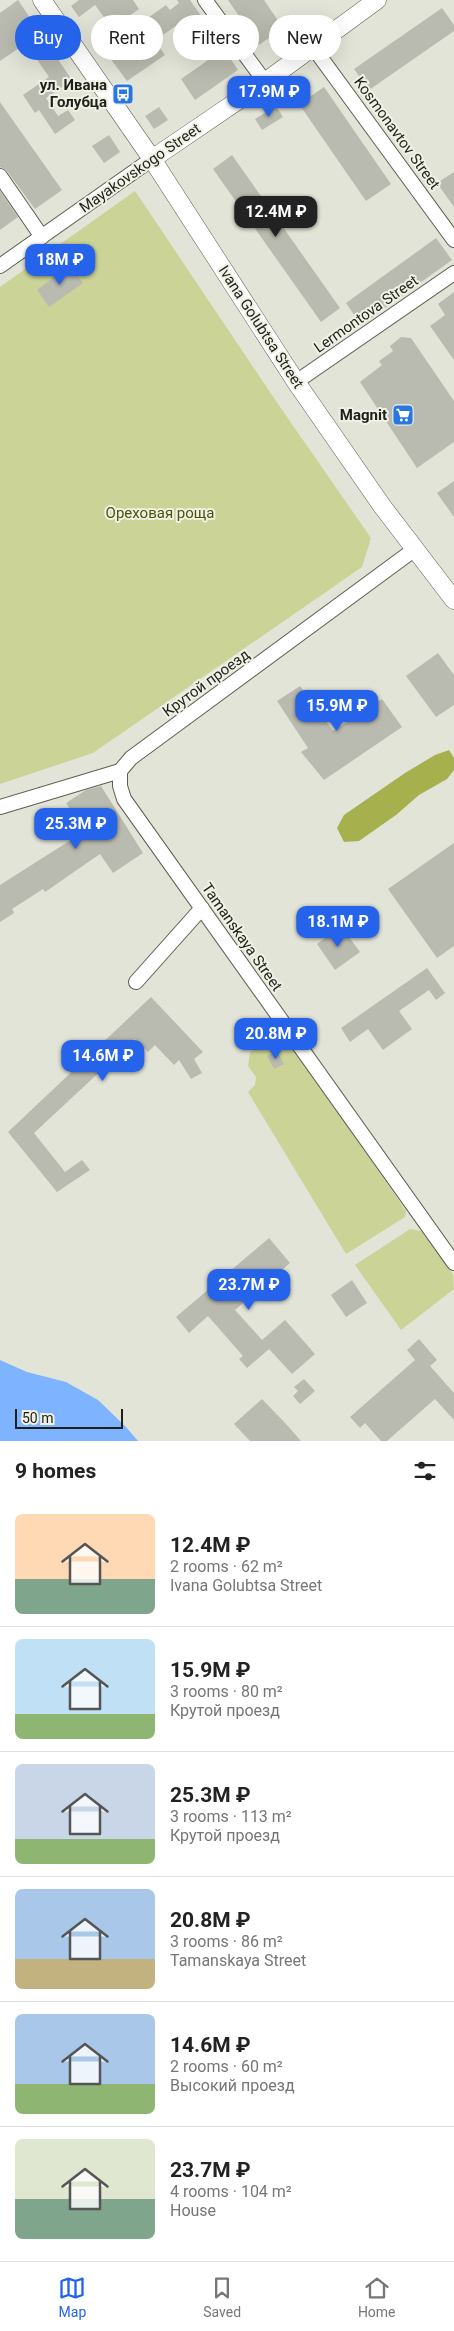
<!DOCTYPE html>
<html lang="en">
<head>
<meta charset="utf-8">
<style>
  :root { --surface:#fff; --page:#f2f2f2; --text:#222; --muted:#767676; --line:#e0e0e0; --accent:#2563eb }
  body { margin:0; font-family:Roboto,sans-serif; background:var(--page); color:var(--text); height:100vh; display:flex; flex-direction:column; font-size:19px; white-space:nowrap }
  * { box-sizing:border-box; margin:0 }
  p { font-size:16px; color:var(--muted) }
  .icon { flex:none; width:28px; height:28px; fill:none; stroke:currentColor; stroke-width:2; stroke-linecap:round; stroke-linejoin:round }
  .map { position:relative; height:1441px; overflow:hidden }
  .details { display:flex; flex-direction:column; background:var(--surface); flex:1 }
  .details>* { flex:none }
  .guide { position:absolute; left:15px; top:15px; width:425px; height:45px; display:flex; gap:10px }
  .scale { position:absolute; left:15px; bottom:12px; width:108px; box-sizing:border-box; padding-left:5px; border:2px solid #1f1f1b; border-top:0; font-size:14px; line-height:18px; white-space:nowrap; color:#1f1f1b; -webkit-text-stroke:4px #eff1e5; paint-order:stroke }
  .price { position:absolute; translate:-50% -42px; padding:0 11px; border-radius:10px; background:var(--accent); color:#fff; font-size:16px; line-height:32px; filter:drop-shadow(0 1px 2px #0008) }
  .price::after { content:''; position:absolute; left:50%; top:30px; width:15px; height:11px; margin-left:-8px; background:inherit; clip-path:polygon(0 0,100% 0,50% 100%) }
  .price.active { background:#222; color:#fff }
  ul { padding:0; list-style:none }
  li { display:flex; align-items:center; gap:15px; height:125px; padding:0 15px }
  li+li { border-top:1px solid var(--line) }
  li span { display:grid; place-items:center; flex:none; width:140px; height:100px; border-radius:8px; color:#555 }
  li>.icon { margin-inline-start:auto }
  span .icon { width:60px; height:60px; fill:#fffc; stroke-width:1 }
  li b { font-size:21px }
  h2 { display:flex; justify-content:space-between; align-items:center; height:60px; padding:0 15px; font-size:21px }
  .pill { padding:0 18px; border-radius:22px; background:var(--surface); box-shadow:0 5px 20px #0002; font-size:18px; line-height:45px }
  .pill.active { background:var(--accent); color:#fff }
  .menu { display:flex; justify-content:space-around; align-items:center; height:70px; border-top:1px solid var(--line); background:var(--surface); font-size:14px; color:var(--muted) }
  .menu a { display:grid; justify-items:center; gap:2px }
  .menu .active { color:var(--accent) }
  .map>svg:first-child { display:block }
</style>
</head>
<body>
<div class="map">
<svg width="454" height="1441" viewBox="0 0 454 1441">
  <rect width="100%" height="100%" fill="#e2e4d8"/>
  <!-- green -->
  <path fill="#ccd397" d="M135,191l143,213 93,134 -9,29 -269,186 -93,31v-497z
    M276,1037l12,3 118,171 -1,6 -59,37 -98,-162 7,-7 1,-8 -8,-11 2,-14z
    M410,1229l11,2 32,43 1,15 -53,41 -46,-65z"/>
  <!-- forest -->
  <path fill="#a6b04d" d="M449,750l5,8v12l-7,9 -28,16 -23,20 -37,26 -15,1 -7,-14 7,-13 61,-42 30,-18z"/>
  <!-- water -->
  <path fill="#7eb3ff" d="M0,1360l27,12 39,10 32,18 28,27 12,14h-138z"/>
  <!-- building -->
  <path fill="#b9bbb0" d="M18,0l54,80 -26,18 12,18 10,-6 7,10 -20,14 -16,-24 -4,3 -12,-18 26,-18 -13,-19 -11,-14 -25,17v-48z
    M79,0h54l6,9 -27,19 -17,-23 -16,12 -8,-11z
    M177,0h13l25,36 -9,7 -17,-26 -32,22 -12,-19 21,-15 4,5 9,-7z
    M228,0h36l19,28 -24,17z
    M442,8l12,17v6l-85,59 -15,-21z
    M109,28l19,27 25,-17 12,17 -38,26 -32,-43z
    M224,49l14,21 -43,30 -14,-21z
    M324,87l67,97 -25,17 -67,-97z
    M0,102l62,88 -27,19 -28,-38 -7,-4z
    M276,106l7,11 -21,13 -7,-11z
    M159,107l9,13 -14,9 -9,-13z
    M109,135l11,17 -16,11 -12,-17z
    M232,155l108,153 -19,14 -108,-153z
    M454,172v35l-17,-24z
    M0,191l18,26 -18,13z
    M436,238l16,22 -91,65 -15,-22z
    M70,265l13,18 -34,24 -12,-17z
    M454,292v68l-24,-34 15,-11 -7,-11z
    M401,337l10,1 43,63v41l-37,26 -57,-86 22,-17 -3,-4 14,-10 -3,-5z
    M454,481v36l-17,-24z
    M438,653l16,22v30l-18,12 -30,-41z
    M300,686l33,45 49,-32 20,28 -78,53 -23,-28 7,-4 -31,-47z
    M101,786l42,67 -30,20 -13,-19 -55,38 -2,-3 -31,20 2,4 -14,9v-37l85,-54 -19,-28 20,-13z
    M454,843v103l-17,12 -49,-69z
    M341,926l19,26 -25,18 -18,-26z
    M427,968l18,25 -9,7 -7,-10 -30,21 13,18 -29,21 -15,-21 -18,13 -9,-14z
    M151,997l52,55 -9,7 8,14 -11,6 -12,-19 -5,5 -19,-20 -7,7 -13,-13 -101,94 31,39 17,-12 8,10 -33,22 -49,-60z
    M277,1051l7,13 -10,5 -7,-13z
    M269,1238l21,25 -55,47 27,30 23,-20 30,34 -23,20 -23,-25 -22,19 -8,-9 4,-3 -35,-40 -19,17 -13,-16z
    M352,1280l15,23 -21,14 -15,-22z
    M419,1339l18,21 -7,6 24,27v27l-19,-21 -48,42h-6l-16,-18 -5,5 -10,-11 65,-57 -8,-10z
    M304,1379l11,12 -15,13 -7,-8 5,-5 -4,-4z
    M262,1399l25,26 14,16h-51l-16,-17z"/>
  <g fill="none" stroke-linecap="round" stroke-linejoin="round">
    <!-- minor casing -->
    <g stroke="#5c5e54" stroke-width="16">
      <path id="minor" d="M205,0l60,82
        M313,47l141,193
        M0,176l42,61
        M0,266l152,-107
        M296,382l158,-109
        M120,771v15l4,13 330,464
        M0,807l120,-36 11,-13 284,-209
        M136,982l66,-74"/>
    </g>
    <!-- tertiary casing -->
    <g stroke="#5c5e54" stroke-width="19">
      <path id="tertiary" d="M42,0l110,159 144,223 86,124 72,94
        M152,159l113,-77 112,-82"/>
    </g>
    <!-- minor -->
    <use href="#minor" stroke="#fff" stroke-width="14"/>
    <!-- tertiary -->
    <use href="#tertiary" stroke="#fff" stroke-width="18"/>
  </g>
  <!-- icons -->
  <defs>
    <g id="bus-square" transform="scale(1.125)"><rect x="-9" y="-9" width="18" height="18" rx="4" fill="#2876e1" stroke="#eff1e5"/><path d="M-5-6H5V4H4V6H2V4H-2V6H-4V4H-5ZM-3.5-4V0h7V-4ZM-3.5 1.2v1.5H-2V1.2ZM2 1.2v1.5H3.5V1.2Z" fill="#fff"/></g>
    <g id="supermarket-square" transform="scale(1.125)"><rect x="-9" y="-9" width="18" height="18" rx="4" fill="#2876e1" stroke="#eff1e5"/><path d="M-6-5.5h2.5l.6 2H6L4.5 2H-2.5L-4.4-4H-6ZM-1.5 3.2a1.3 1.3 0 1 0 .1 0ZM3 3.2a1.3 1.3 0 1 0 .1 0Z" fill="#fff"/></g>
  </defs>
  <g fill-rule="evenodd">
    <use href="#bus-square" x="123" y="94"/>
    <use href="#supermarket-square" x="403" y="415"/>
  </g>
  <g text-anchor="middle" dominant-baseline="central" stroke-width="4" stroke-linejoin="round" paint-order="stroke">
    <!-- poi labels -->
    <g font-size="15" font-weight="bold" fill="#1f1f1b" stroke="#eff1e5" text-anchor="end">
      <text x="107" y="85">ул. Ивана<tspan x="107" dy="17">Голубца</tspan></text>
      <text x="387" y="415">Magnit</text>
    </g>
    <!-- street labels -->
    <g font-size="15" fill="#1f1f1b" stroke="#eff1e5">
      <text transform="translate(397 133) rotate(54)">Kosmonavtov Street</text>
      <text transform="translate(140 168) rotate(-35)">Mayakovskogo Street</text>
      <text transform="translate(366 314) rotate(-35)">Lermontova Street</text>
      <text transform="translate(261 327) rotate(57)">Ivana Golubtsa Street</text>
      <text transform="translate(206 683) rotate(-36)">Крутой проезд</text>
      <text transform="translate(242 937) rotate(55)">Tamanskaya Street</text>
    </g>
    <!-- park labels -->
    <g font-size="15" fill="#4e5306" stroke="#eff1e5">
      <text x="160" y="513">Ореховая роща</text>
    </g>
  </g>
</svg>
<div class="scale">50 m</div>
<b class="price" style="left:269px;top:118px">17.9M ₽</b>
<b class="price active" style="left:276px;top:238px">12.4M ₽</b>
<b class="price" style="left:60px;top:286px">18M ₽</b>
<b class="price" style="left:337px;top:732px">15.9M ₽</b>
<b class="price" style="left:76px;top:850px">25.3M ₽</b>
<b class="price" style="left:338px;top:948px">18.1M ₽</b>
<b class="price" style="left:276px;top:1060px">20.8M ₽</b>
<b class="price" style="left:103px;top:1082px">14.6M ₽</b>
<b class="price" style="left:249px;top:1311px">23.7M ₽</b>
<div class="guide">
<a class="pill active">Buy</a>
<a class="pill">Rent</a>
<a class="pill">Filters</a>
<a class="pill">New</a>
</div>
</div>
<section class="details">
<h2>9 homes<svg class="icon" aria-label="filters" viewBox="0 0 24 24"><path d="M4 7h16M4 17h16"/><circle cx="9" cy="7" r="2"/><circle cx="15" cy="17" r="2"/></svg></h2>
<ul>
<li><span style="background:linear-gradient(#ffd9b3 65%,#7fa58c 0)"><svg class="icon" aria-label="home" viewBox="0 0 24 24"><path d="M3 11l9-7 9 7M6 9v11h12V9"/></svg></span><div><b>12.4M ₽</b><p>2 rooms · 62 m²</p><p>Ivana Golubtsa Street</p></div></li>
<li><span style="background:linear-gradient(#bfe0f5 75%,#8fb573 0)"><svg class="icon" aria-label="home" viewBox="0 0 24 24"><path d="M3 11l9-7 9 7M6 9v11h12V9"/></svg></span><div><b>15.9M ₽</b><p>3 rooms · 80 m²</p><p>Крутой проезд</p></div></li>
<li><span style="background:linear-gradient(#c9d6e8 75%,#8fb573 0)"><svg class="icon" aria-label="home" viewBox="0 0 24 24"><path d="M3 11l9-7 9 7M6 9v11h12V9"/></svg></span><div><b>25.3M ₽</b><p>3 rooms · 113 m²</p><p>Крутой проезд</p></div></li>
<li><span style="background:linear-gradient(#a9c7e8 70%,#c2b280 0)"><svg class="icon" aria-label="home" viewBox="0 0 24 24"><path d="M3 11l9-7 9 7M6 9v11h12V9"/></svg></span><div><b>20.8M ₽</b><p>3 rooms · 86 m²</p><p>Tamanskaya Street</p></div></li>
<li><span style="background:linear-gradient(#a9c7e8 70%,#8fb573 0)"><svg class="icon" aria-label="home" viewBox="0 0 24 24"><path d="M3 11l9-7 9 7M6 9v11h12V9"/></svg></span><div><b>14.6M ₽</b><p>2 rooms · 60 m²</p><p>Высокий проезд</p></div></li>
<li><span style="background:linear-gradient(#dfe7d0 60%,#7fa58c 0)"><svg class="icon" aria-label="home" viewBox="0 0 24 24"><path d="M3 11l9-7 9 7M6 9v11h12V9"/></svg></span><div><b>23.7M ₽</b><p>4 rooms · 104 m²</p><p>House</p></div></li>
</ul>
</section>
<nav class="menu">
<a class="active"><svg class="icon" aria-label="map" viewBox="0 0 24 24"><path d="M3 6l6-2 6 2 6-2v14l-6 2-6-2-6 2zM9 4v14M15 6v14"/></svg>Map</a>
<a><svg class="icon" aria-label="saved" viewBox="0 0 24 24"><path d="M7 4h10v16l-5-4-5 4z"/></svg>Saved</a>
<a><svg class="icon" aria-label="home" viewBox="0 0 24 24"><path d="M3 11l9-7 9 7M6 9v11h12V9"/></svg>Home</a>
</nav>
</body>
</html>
